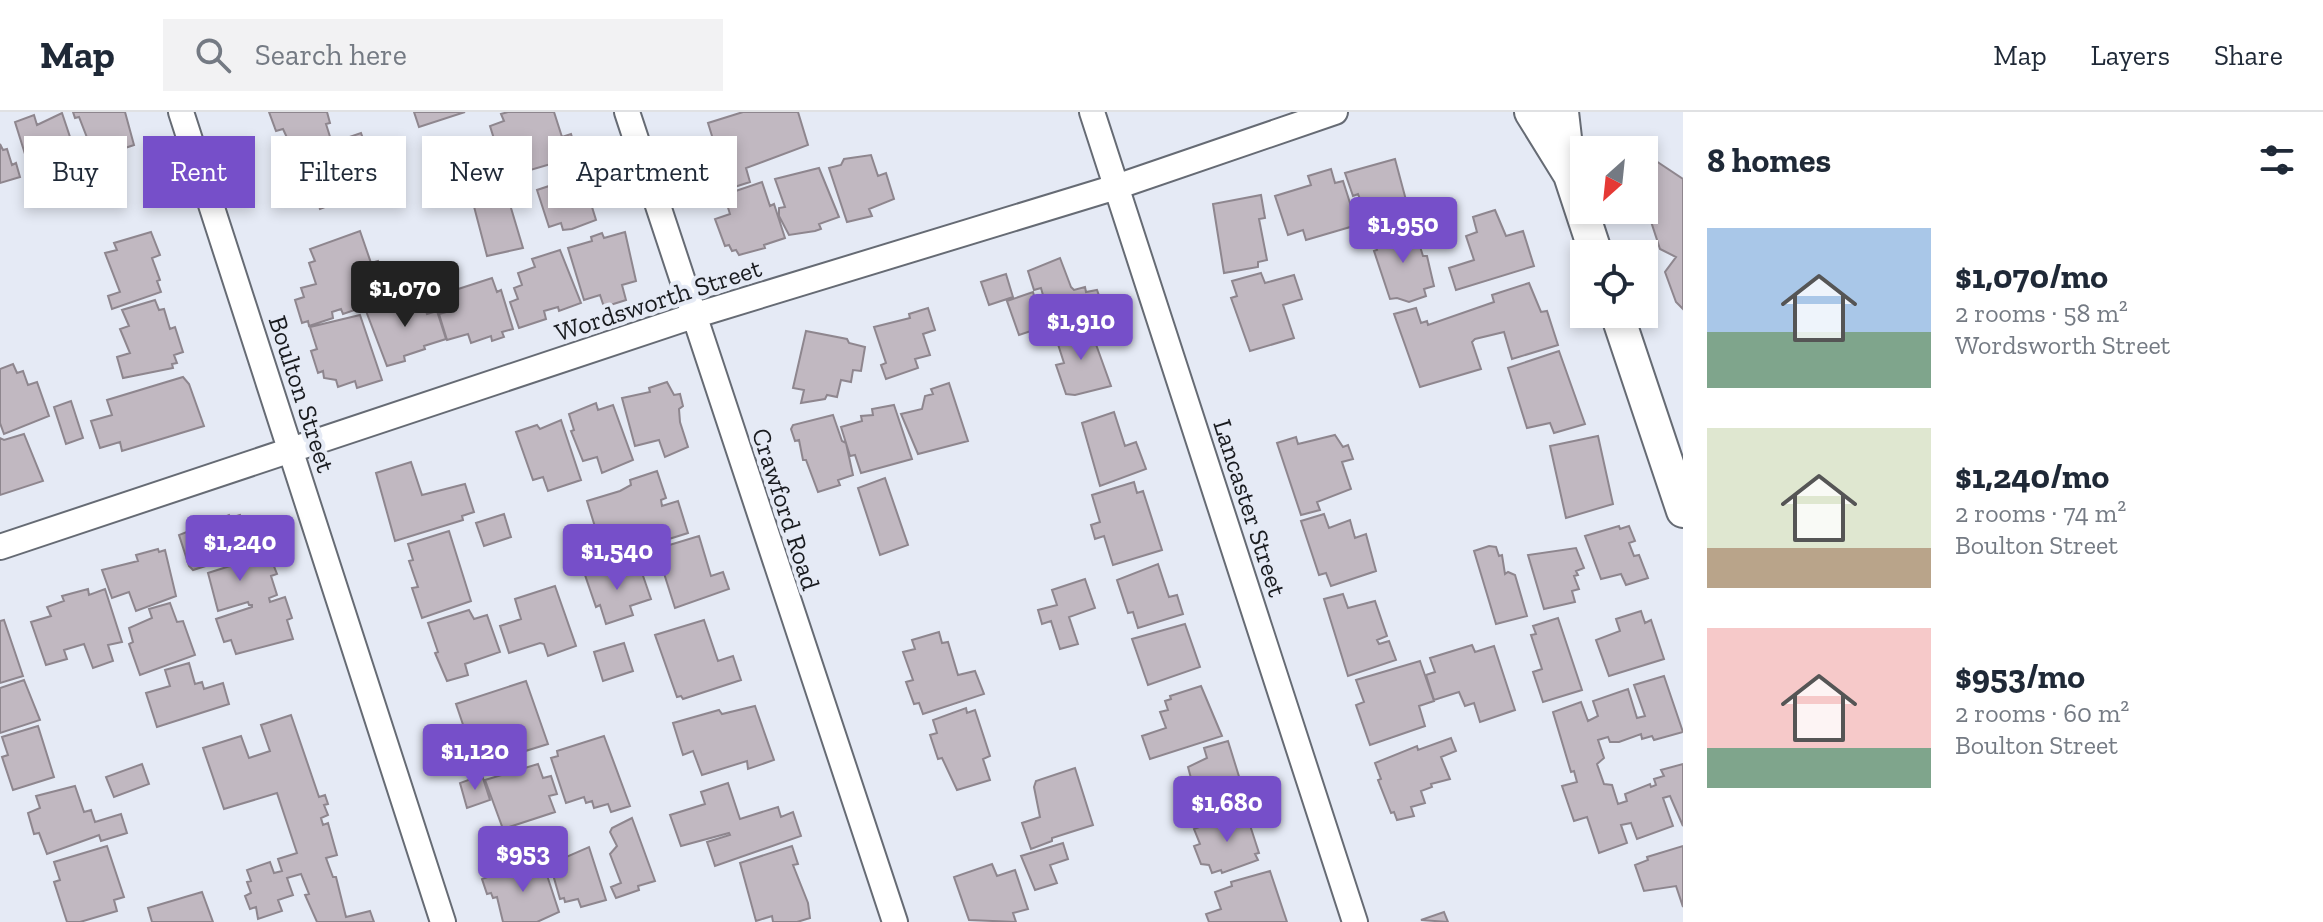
<!DOCTYPE html>
<html lang="en">
<head>
<meta charset="utf-8">
<style>
  :root { --surface:#fff; --page:#f2f2f3; --text:#1f2937; --muted:#747a83; --line:#e0e1e3; --accent:#764fc9 }
  body { margin:0; font-family:"Zilla Slab",serif; background:var(--page); color:var(--text); height:100vh; display:flex; flex-direction:column; font-size:30px; white-space:nowrap }
  * { box-sizing:border-box; margin:0 }
  p { font-size:26px; color:var(--muted) }
  .icon { flex:none; width:44px; height:44px; fill:none; stroke:currentColor; stroke-width:2; stroke-linecap:round; stroke-linejoin:round }
  .map { position:relative; flex:1; overflow:hidden }
  .drawer { display:flex; flex-direction:column; background:var(--surface); width:640px }
  .drawer>* { flex:none }
  .hud { position:absolute; left:24px; top:24px; width:760px; height:72px; display:flex; gap:16px }
  .needle { width:52px; rotate:207deg }
  .buttons { position:absolute; left:1570px; top:24px; display:grid; gap:16px }
  .buttons a { display:grid; place-items:center; width:88px; height:88px; border-radius:0px; background:var(--surface); box-shadow:0 4px 12px #0003; font-size:40px }
  .price { position:absolute; translate:-50% -68px; padding:0 18px; border-radius:8px; background:var(--accent); color:#fff; font-size:26px; line-height:52px; filter:drop-shadow(0 2px 4px #0008) }
  .price::after { content:''; position:absolute; left:50%; top:48px; width:24px; height:18px; margin-left:-12px; background:inherit; clip-path:polygon(0 0,100% 0,50% 100%) }
  .price.current { background:#222; color:#fff }
  ul { padding:0; list-style:none }
  li { display:flex; align-items:center; gap:24px; height:200px; padding:0 24px }
  li span { display:grid; place-items:center; flex:none; width:224px; height:160px; border-radius:0px; color:#555 }
  li>.icon { margin-inline-start:auto }
  span .icon { width:96px; height:96px; fill:#fffc; stroke-width:1 }
  li b { font-size:34px }
  h2 { display:flex; justify-content:space-between; align-items:center; height:96px; padding:0 24px; font-size:34px }
  .chip { padding:0 28px; border-radius:0px; background:var(--surface); box-shadow:0 4px 12px #0003; font-size:28px; line-height:72px }
  .chip.current { background:var(--accent); color:#fff }
  header { display:flex; align-items:center; gap:48px; box-sizing:border-box; height:112px; padding:0 40px; background:var(--surface); border-bottom:2px solid var(--line) }
  header strong { font-size:38px }
  nav { display:flex; gap:44px; margin-inline-start:auto; font-size:28px }
  .search { width:560px; height:72px; background:var(--page); display:flex; align-items:center; gap:20px; box-sizing:border-box; padding:0 28px; border-radius:0px; color:var(--muted); font-size:30px }
  main { display:flex; flex:1; min-height:0 }
  .map>svg:first-child { display:block }
</style>
</head>
<body>
<header>
<strong>Map</strong>
<div class="search"><svg class="icon" aria-label="search" viewBox="0 0 24 24"><circle cx="10" cy="10" r="6"/><path d="M15 15l6 6"/></svg>Search here</div>
<nav><a>Map</a><a>Layers</a><a>Share</a></nav>
</header>
<main>
<div class="map">
<svg width="1683" height="810" viewBox="0 0 1683 810">
  <rect width="100%" height="100%" fill="#e5eaf5"/>
  <!-- building -->
  <path fill="#c1b8c1" stroke="#8e868e" stroke-width="2" d="M73,0h52l9,33 -24,8 -2,-5 -15,5 -14,-36 -4,1z
    M269,0h58l3,11 -4,1 6,19 29,-10 5,14 14,-5 7,18 -42,17 6,20 -31,12 -5,-14 -8,2 -13,-31 15,-5 -4,-10 -10,4 -12,-26 -7,2z
    M414,0h51l-46,15z
    M508,0h46l8,25 9,-3 7,22 -72,21 -16,-51 14,-5 -3,-7z
    M743,0h55l10,33 -62,23 4,14 -28,9 -8,-28 18,-6 -3,-12 -13,4 -8,-26z
    M62,1l9,27 -8,3 6,15 -39,12 -15,-48 19,-7 3,10z
    M0,32l3,6 4,-1 5,16 4,-2 4,14 -20,6z
    M1644,41l39,26v130l-7,-7 -11,-30 11,-15 -16,-8 -16,-49z
    M871,43l7,21 8,-3 8,26 -25,10 3,7 -25,6 -18,-54 12,-3 3,-6z
    M1395,47l15,56 -39,12 -13,-33 -5,2 -8,-23z
    M579,51l4,11 -5,2 1,5 4,12 4,-2 9,29 -24,9 -9,1 -2,-7 -12,4 -12,-37 18,-6 -1,-3 8,-2 -2,-9z
    M819,56l20,49 -20,7 2,5 -6,2 -26,4 -10,-19v-8l6,-1 -10,-28z
    M1331,57l4,14 8,-2 14,44 -51,15 -3,-10 -15,5 -13,-39 36,-11 -3,-9z
    M762,70l8,24 4,-2 11,34 -21,7 1,3 -26,7 -3,-5 -4,1 -3,-6 -4,1 -10,-27 15,-5 -6,-19z
    M505,76l18,60 -36,8 -15,-57z
    M1261,83l4,23 -6,1 8,41 -9,2v5l-34,6 -11,-69z
    M1495,98l11,26 17,-5 11,35 -78,24 -7,-22 25,-8 -8,-24 11,-4 -4,-15z
    M1406,113l5,17 7,-2 5,16h4l7,30 -10,3 2,7 -17,6 -12,-4 -7,1 -16,-48 3,-1 -5,-13z
    M360,119l11,32 7,-2 6,17 -10,3 7,20 -38,13 -2,-5 -9,3 1,6 -24,8 -1,-5 -6,2 -7,-23 9,-3 -3,-9 15,-4 -7,-21 6,-2 -5,-12z
    M151,120l9,23 -8,3 8,22 -3,1 4,11 -49,17 -4,-13 12,-4 -15,-39 12,-3 -3,-7z
    M625,120l11,49 -14,4 4,15 -22,7 -4,-12 -16,5 -16,-52 24,-7 -1,-4 11,-4 2,5z
    M560,138l21,53 -22,8 -1,-4 -14,4 2,8 -27,9 -9,-26 8,-3 -4,-11 8,-3 -4,-12 17,-6 -3,-8z
    M1060,146l11,29 3,3 11,-3 1,5 11,-2 6,17 -84,28 -12,-34 26,-9 4,15 5,2 4,-3 -5,-18 -7,2 -6,-19z
    M1261,161l4,10 29,-8 8,24 -19,6 11,33 -44,13 -19,-53 6,-2 -5,-15z
    M1006,162l7,23 -24,8 -8,-23z
    M492,166l5,14 4,-2 12,39 -11,3 2,5 -12,4 -1,-5 -20,7 -3,-9 -21,6 -8,-26 15,-4 -5,-18z
    M1529,171l12,29 6,-1 11,34 -46,14 -8,-27 -29,7 -3,3 9,27 -61,18 -26,-73 22,-6 5,15 6,-2 1,4 66,-23 -2,-7z
    M421,184l6,18 10,-3 9,28 -22,7 1,3 -21,7 1,5 -18,5 -21,-55z
    M155,188l4,10 5,-1 6,20 5,-2 8,25 -9,3 3,8 -5,1 1,4 -50,10 -6,-21 13,-4 -10,-24 9,-3 -7,-16z
    M928,196l7,22 -12,4 7,21 -15,4 3,9 -32,11 -5,-14 5,-2 -12,-36 36,-9 -1,-4z
    M360,203l22,65 -25,8 -2,-7 -17,6 -2,-7 -12,-2 -1,-7 -5,2 -7,-22 6,-2 -7,-22z
    M1089,213l22,61 -36,9 -9,-1 -10,-29 8,-2 -9,-28z
    M806,219l41,8 2,4 16,4 -4,24 -8,-1 -2,12 -10,-2 -4,17 -10,-2 -2,4 -24,4 3,-13 -11,-2z
    M1559,239l26,73 -31,9 -4,-10 -23,5 -19,-60z
    M13,252l4,9 6,-2 5,14 9,-3 12,34 -45,18 -4,-11v-54z
    M183,265l6,7 15,42 -82,25 -2,-9 -20,6 -9,-27 21,-6 -5,-15z
    M667,270l7,13 6,-1 3,12 -4,3 1,13 8,25 -23,10 -6,-17 -24,6 -13,-48 28,-6 -1,-4z
    M949,271l19,58 -50,13 -17,-40 21,-5 3,-13 8,-2 -2,-5z
    M71,289l12,37 -17,6 -12,-37z
    M596,291l2,7 15,-5 20,55 -31,13 -5,-16 -14,4 -12,-30 3,-1 -5,-16z
    M894,293l18,54 -51,14 -6,-18 -5,1 -9,-29 21,-6 -1,-5 12,-1 -1,-6z
    M1114,300l11,34 11,-4 10,27 -46,17 -18,-63z
    M833,303l9,26 4,2 7,32 -15,5 2,5 -22,7 -12,-32h-3l-4,-20 -4,1 -4,-12 2,-4z
    M561,308l20,60 -33,11 -5,-14 -10,3 -17,-48 21,-7 3,4z
    M24,322l19,47 -43,14v-57l4,2z
    M1335,323l8,12 5,-2 5,14 -11,3 9,27 -34,13 3,8 -19,5 -24,-72 19,-6 2,7z
    M1598,324l15,68 -47,14 -16,-72z
    M411,350l11,33 43,-11 9,28 -12,4 1,4 -68,21 -19,-68z
    M657,359l9,27 -5,2 1,6 16,-5 10,32 -83,26 -18,-58 33,-10 11,-6 -1,-5z
    M885,366l23,67 -28,10 -22,-67z
    M1134,370l3,11 6,-2 19,59 -49,15 -9,-29 -9,3 -4,-14 9,-3 -8,-27z
    M504,402l7,23 -27,9 -8,-23z
    M1324,402l5,14 21,-8 5,18 11,-4 10,37 -45,15 -5,-13 -7,2 -18,-54z
    M229,403l1,3 10,-3 4,12 6,-2 2,6 7,-2 7,21 -12,4 1,4 14,-4 8,20 -6,2 6,19 -8,3 1,4 15,-5 7,21 -5,2 6,19 -57,15 -5,-14 -7,2 -8,-23 36,-12v-2h-3l-1,-3 -30,9 -10,-38 25,-8 -1,-4 9,-3 -1,-3 -47,15 -4,-4 -10,-31z
    M1619,414l1,3 9,-3 6,15 -6,2 5,13 5,-1 9,23 -22,7 -5,-11 -20,5 -16,-43z
    M449,419l22,70 -49,17 -10,-30 6,-1 -9,-26 4,-1 -5,-16z
    M699,424l12,40 12,-4 6,17 -54,19 -14,-44 -14,4 -4,-15z
    M1489,434l7,1 3,9 3,-1 3,19 3,-2 7,3 12,41 -31,8 -22,-73z
    M1576,436l8,20 -8,3 2,4 -4,1 5,13 -7,2 3,11 -31,7 -16,-54z
    M158,437l1,3 6,-2 11,46 -40,15 -7,-19 -17,6 -10,-28 36,-9 -2,-6z
    M615,452l5,13 21,-7 10,29 -21,7 3,9 -27,9 -6,-19 -4,2 -11,-32z
    M1158,452l11,33 8,-2 6,19 -45,14 -5,-16 -5,1 -11,-33z
    M1085,467l10,29 -26,9 9,27 -18,5 -9,-28 -9,3 -4,-14 19,-5 -5,-15z
    M555,474l21,60 -28,10 -4,-12 -4,-1 -31,10 -9,-27 21,-7 -6,-20z
    M88,477l1,6 16,-6 17,53 -14,3 5,16 -20,7 -9,-24 -20,6 3,9 -21,6 -15,-43 20,-6 -4,-9 17,-6 -2,-5z
    M1343,482l5,14 27,-7 12,35 -10,4 2,4 10,-3 7,19 -48,16 -24,-77z
    M170,491l7,19 6,-1 12,34 -55,20 -11,-31 4,-2 -4,-14 23,-10 -3,-9z
    M469,498l5,9 13,-4 13,37 -35,12 3,11 -21,6 -12,-28 3,-1 -10,-29z
    M1641,499l4,12 6,-3 13,39 -55,17 -13,-36 24,-9 -4,-12z
    M1558,506l24,72 -39,12 -10,-30 9,-3 -11,-34 5,-1 -3,-8z
    M4,508l19,56 -23,7v-62z
    M704,508l14,41 15,-5 8,24 -58,19 -2,-3 -4,1 -22,-62z
    M1185,512l15,43 -52,18 -16,-46z
    M939,520l3,11 6,-1 10,33 17,-4 9,23 -61,20 -4,-11 -5,1 -8,-22 7,-2 -10,-28 12,-3 -3,-9z
    M624,531l9,28 -30,10 -9,-29z
    M1472,533l3,7 19,-6 21,64 -35,12 -6,-19 -9,3 -6,-14 -25,8 -8,-25 9,-3 -5,-14z
    M1420,549l14,40 -15,5 6,20 -55,19 -14,-40 8,-3 -8,-22z
    M189,551l6,21 7,-2 2,7 19,-6 6,21 -72,23 -11,-34 24,-7 -5,-16z
    M1664,564l19,56 -29,8 -2,-4 -10,3 -1,-5 -22,8h-9l-2,-5 -10,3 6,18 -7,6 7,20 8,1 6,19 9,-3 -2,-7 25,-10 1,3 5,-2 -2,-6 10,-3 -3,-6 22,-6v62l-13,-30 -7,2 10,28 -36,13 -6,-16 -10,2 6,18 -28,10 -12,-36 -13,4 -12,-35 15,-4 -3,-11 -3,1 -18,-60 28,-10 7,19 10,-5 -5,-15 35,-12 9,29 8,-2 -11,-31z
    M24,568l16,40 -40,13v-45z
    M526,569l22,63 -71,22 -21,-62z
    M1201,574l21,50 -72,23 -8,-23 24,-8 -6,-16 8,-2 -3,-9 6,-2 -1,-3z
    M755,594l19,54 -26,9 -1,-8 -45,14 -9,-24 -10,4 -10,-32 46,-13 3,4z
    M966,596l1,5 8,-3 15,46 -7,3 7,21 -33,10 -15,-32 -4,1 -8,-24 7,-2 -4,-13z
    M291,603l28,82 6,-2 3,9 -4,1 4,10 -7,3 2,7 5,-2 9,32 -11,3 7,19h3l10,40 24,-6 4,11h-57l-12,-27 4,-1 -8,-20 -14,4 6,17 -15,5 4,11 -24,8 -2,-12 -6,2 -5,-13 6,-3 -4,-11 4,-1 -4,-11 23,-8 4,11 8,-2 -4,-12 19,-6 -20,-60 -53,16 -21,-61 38,-12 8,22 21,-7 -9,-26z
    M38,614l16,51 -41,13 -11,-33 6,-2 -6,-18z
    M604,624l26,70 -19,6 -3,-8 -14,4 -2,-7 -6,2 -2,-6 -18,6 -15,-45 7,-2 -1,-5z
    M1451,626l5,13 -15,6 9,22 -19,5 1,3 -11,4 4,12 -14,4 3,9 -17,4 -3,-8 -3,1 -13,-33 3,-1 -6,-16 42,-17 1,4z
    M1228,629l18,58 -59,19 -6,-21 14,-4 -7,-26 19,-9 -3,-10z
    M142,652l7,20 -35,13 -8,-20z
    M538,652l5,14 8,-2 6,18 -8,2 6,16 -52,17 -18,-49z
    M1075,656l18,57 -41,13v3l-21,8 -9,-26 18,-6 -6,-30 2,-6z
    M482,663l8,25 -23,8 -7,-25z
    M728,671l12,36 38,-12 3,10 12,-5 8,24 -86,30 -8,-24 23,-7 -1,-2 -48,13 -11,-31 35,-11 -4,-12z
    M75,674l9,26 7,-2 4,12 26,-8 6,19 -26,8 -2,-6 -5,2 -47,17 -8,-21 -5,1 -6,-21 12,-5 -4,-12z
    M1239,700l2,6 6,-2 12,37 -4,1 3,6 -36,13 -1,-3 -9,3 -3,-8 -8,-1 -7,-18 6,-2 -6,-15z
    M632,706l23,63 -17,5 1,4 -23,8 -5,-11 10,-4 -11,-29 7,-8 -7,-14 2,-4z
    M1063,731l5,16 -18,6 7,18 -22,7 -14,-34z
    M107,734l17,51 -10,3 3,11 -37,11h-13l-13,-40 6,-2 -6,-18z
    M792,734l6,18 -5,1 15,38 2,15 -13,4h-24l-1,-6 -16,5 -16,-58z
    M1683,734v61l-7,-21 -32,5 -9,-26 13,-5 -1,-3z
    M589,735l17,53 -25,7 -3,-8 -13,3 -1,-4 -4,1 -10,-35z
    M542,748l17,52 -22,10h-34l-6,-25 -4,1 -2,-5 -4,1 -5,-15 25,-9 4,-1 1,4z
    M992,752l5,12 18,-6 13,39 -15,4 3,9 -47,-2 -15,-43z
    M1270,759l17,51h-78l-3,-8 15,-5 -6,-17 17,-6 -1,-4z
    M202,780l11,30h-61l-4,-14z
    M1444,800l4,10 -27,-2z"/>
  <g fill="none" stroke-linecap="round" stroke-linejoin="round">
    <!-- minor casing -->
    <g stroke="#666b74" stroke-width="28">
      <path id="minor" d="M181,0l262,810
        M627,0l268,810
        M1092,0l263,810
        M0,435l693,-231 423,-129 219,-75"/>
    </g>
    <!-- tertiary casing -->
    <g stroke="#666b74" stroke-width="36">
      <path id="tertiary" d="M1531,0l39,63 26,79
        M1562,0l6,52
        M1617,202l66,197"/>
    </g>
    <!-- minor -->
    <use href="#minor" stroke="#fff" stroke-width="24"/>
    <!-- tertiary -->
    <use href="#tertiary" stroke="#fff" stroke-width="32"/>
  </g>
  <g text-anchor="middle" dominant-baseline="central" stroke-width="8" stroke-linejoin="round" paint-order="stroke">
    <!-- street labels -->
    <g font-size="26" fill="#191b1f" stroke="#e5eaf5">
      <text transform="translate(658 188) rotate(-18)">Wordsworth Street</text>
      <text transform="translate(302 282) rotate(72)">Boulton Street</text>
      <text transform="translate(1250 396) rotate(72)">Lancaster Street</text>
      <text transform="translate(786 397) rotate(72)">Crawford Road</text>
    </g>
  </g>
</svg>
<div class="buttons">
<a><svg class="needle" viewBox="-14 -14 28 28"><path d="M0-13l5 13h-10z" fill="#e53935"/><path d="M0 13l5-13h-10z" fill="#747a83"/></svg></a>
<a><svg class="icon" aria-label="locate" viewBox="0 0 24 24"><circle cx="12" cy="12" r="6"/><path d="M12 2v4M12 18v4M2 12h4M18 12h4"/></svg></a>
</div>
<b class="price" style="left:1403px;top:153px">$1,950</b>
<b class="price current" style="left:405px;top:217px">$1,070</b>
<b class="price" style="left:1081px;top:250px">$1,910</b>
<b class="price" style="left:240px;top:471px">$1,240</b>
<b class="price" style="left:617px;top:480px">$1,540</b>
<b class="price" style="left:475px;top:680px">$1,120</b>
<b class="price" style="left:1227px;top:732px">$1,680</b>
<b class="price" style="left:523px;top:782px">$953</b>
<div class="hud">
<a class="chip">Buy</a>
<a class="chip current">Rent</a>
<a class="chip">Filters</a>
<a class="chip">New</a>
<a class="chip">Apartment</a>
</div>
</div>
<section class="drawer">
<h2>8 homes<svg class="icon" aria-label="filters" viewBox="0 0 24 24"><path d="M4 7h16M4 17h16"/><circle cx="9" cy="7" r="2"/><circle cx="15" cy="17" r="2"/></svg></h2>
<ul>
<li><span style="background:linear-gradient(#a9c7e8 65%,#7fa58c 0)"><svg class="icon" aria-label="home" viewBox="0 0 24 24"><path d="M3 11l9-7 9 7M6 9v11h12V9"/></svg></span><div><b>$1,070/mo</b><p>2 rooms · 58 m²</p><p>Wordsworth Street</p></div></li>
<li><span style="background:linear-gradient(#dfe7d0 75%,#b9a48a 0)"><svg class="icon" aria-label="home" viewBox="0 0 24 24"><path d="M3 11l9-7 9 7M6 9v11h12V9"/></svg></span><div><b>$1,240/mo</b><p>2 rooms · 74 m²</p><p>Boulton Street</p></div></li>
<li><span style="background:linear-gradient(#f6c9c9 75%,#7fa58c 0)"><svg class="icon" aria-label="home" viewBox="0 0 24 24"><path d="M3 11l9-7 9 7M6 9v11h12V9"/></svg></span><div><b>$953/mo</b><p>2 rooms · 60 m²</p><p>Boulton Street</p></div></li>
</ul>
</section>
</main>
</body>
</html>
